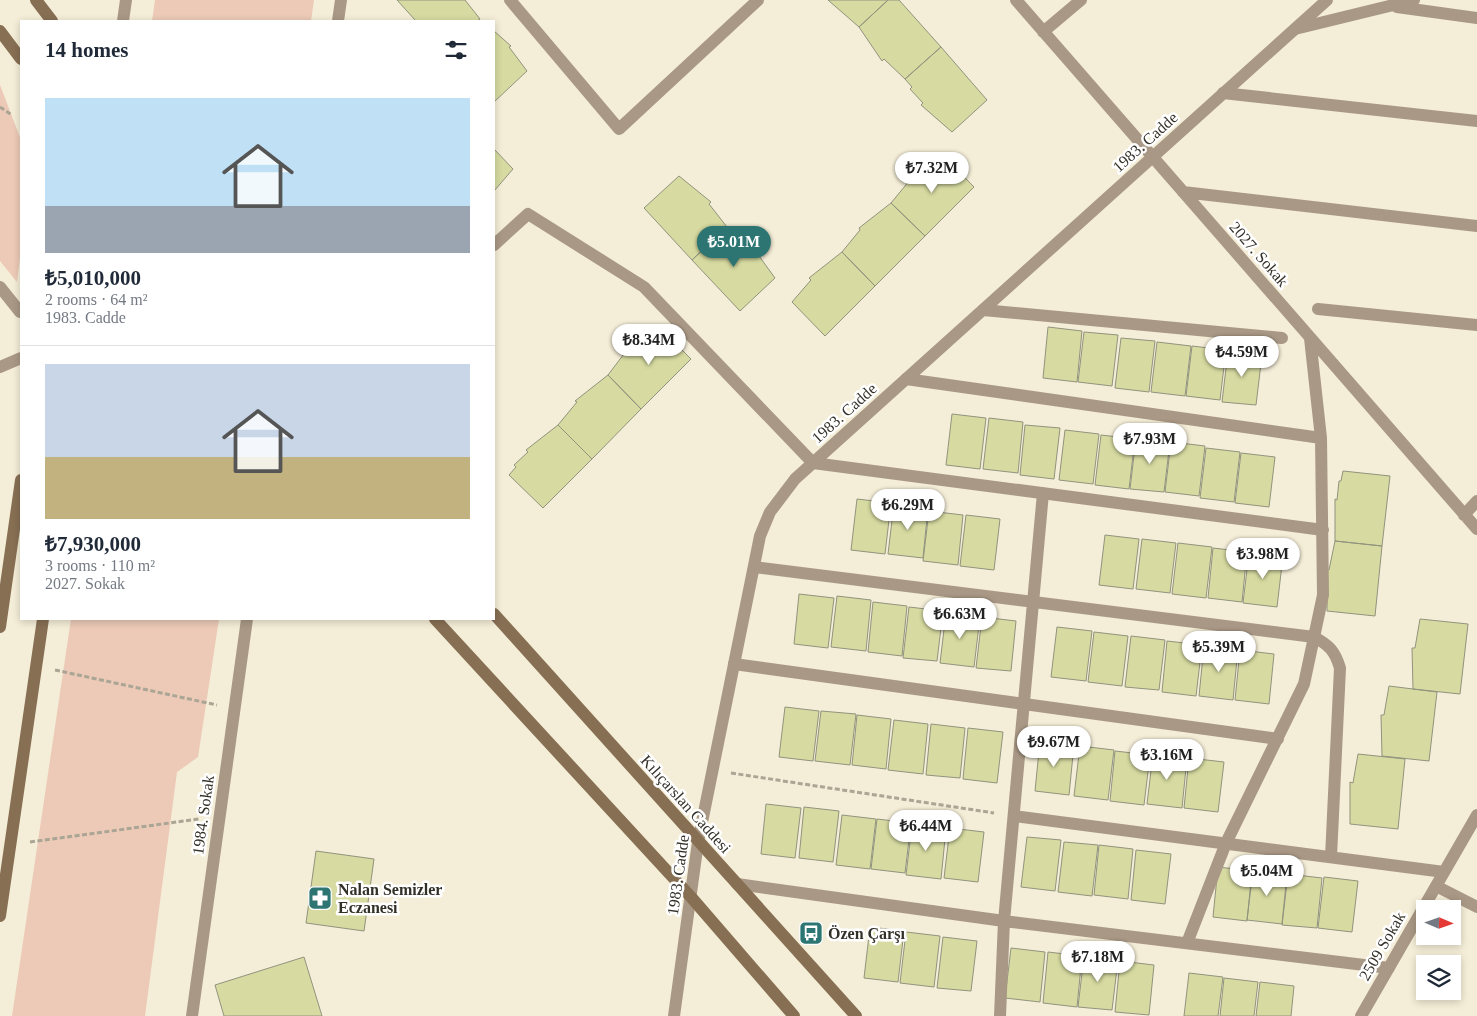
<!DOCTYPE html>
<html lang="en">
<head>
<meta charset="utf-8">
<style>
  :root { --surface:#fff; --page:#f2f2f3; --text:#1f2937; --muted:#747a83; --line:#e0e1e3; --accent:#2c7572 }
  body { margin:0; font-family:Georgia,serif; background:var(--page); color:var(--text); height:100vh; display:flex; flex-direction:column; font-size:19px; white-space:nowrap }
  * { box-sizing:border-box; margin:0 }
  p { font-size:16px; color:var(--muted) }
  .icon { flex:none; width:28px; height:28px; fill:none; stroke:currentColor; stroke-width:2; stroke-linecap:round; stroke-linejoin:round }
  .map { position:relative; flex:1; overflow:hidden }
  .sheet { position:absolute; left:20px; top:20px; width:475px; height:600px; display:flex; flex-direction:column; background:var(--surface); border-radius:0px; box-shadow:0 2px 8px #0003 }
  .sheet>* { flex:none }
  .needle { width:32px; rotate:92deg }
  .fabs { position:absolute; left:1416px; top:900px; display:grid; gap:10px }
  .fabs a { display:grid; place-items:center; width:45px; height:45px; border-radius:0px; background:var(--surface); box-shadow:0 2px 8px #0003; font-size:25px }
  .price { position:absolute; translate:-50% -42px; padding:0 11px; border-radius:18px; background:#fff; color:#222; font-size:16px; line-height:32px; filter:drop-shadow(0 1px 2px #0008) }
  .price::after { content:''; position:absolute; left:50%; top:30px; width:15px; height:11px; margin-left:-8px; background:inherit; clip-path:polygon(0 0,100% 0,50% 100%) }
  .price.current { background:var(--accent); color:#fff }
  ul { padding:0; list-style:none }
  li { display:grid; align-content:center; gap:10px; height:265px; padding:0 25px }
  li+li { border-top:1px solid var(--line) }
  li span { display:grid; place-items:center; height:155px; border-radius:0px; color:#555 }
  li>.icon { margin-inline-start:auto }
  span .icon { width:90px; height:90px; fill:#fffc; stroke-width:1 }
  li b { font-size:21px }
  h2 { display:flex; justify-content:space-between; align-items:center; height:60px; padding:0 25px; font-size:21px }
  .map>svg:first-child { display:block }
</style>
</head>
<body>
<div class="map">
<svg width="1477" height="1016" viewBox="0 0 1477 1016">
  <rect width="100%" height="100%" fill="#f4edd7"/>
  <!-- green -->
  <path fill="#eccab7" d="M155,0h159l-3,21h-159z
    M0,85l21,55v109l-4,33 -17,-21z
    M71,619h148l-21,138 -21,15 -32,244h-133z"/>
  <!-- building -->
  <path fill="#d7dba1" stroke="#91937e" d="M397,0h68l15,19 -3,2h-61z
    M828,0h60l-29,27z
    M888,0h11l42,47 -36,32 -21,-20 -2,2 -23,-34z
    M494,31l17,15 -2,1 18,24 -33,31z
    M941,47l46,53 -35,32 -31,-27 2,-2 -13,-14 2,-2 -7,-8z
    M494,149l19,20 -19,22v4z
    M941,153l33,34 -49,49 -34,-33 19,-23 -2,-2z
    M679,176l32,26 -2,2 18,23 -35,33 -48,-52z
    M891,203l34,33 -50,50 -33,-34 18,-22 -1,-2z
    M727,227l22,20 2,-2 24,33 -35,33 -48,-51z
    M842,252l33,34 -50,50 -33,-34 19,-22 -2,-2z
    M657,325l34,34 -50,50 -33,-34 25,-33 2,2z
    M1048,327l34,4 -5,51 -34,-4z
    M1084,332l34,3 -6,51 -34,-4z
    M1121,338l34,3 -6,51 -34,-4z
    M1157,342l34,4 -6,50 -34,-4z
    M1192,346l34,4 -6,50 -34,-4z
    M1228,351l34,4 -6,50 -34,-3z
    M608,375l33,34 -49,50 -34,-34 19,-23 -2,-1z
    M952,414l34,4 -6,51 -34,-4z
    M989,418l34,4 -5,51 -35,-4z
    M558,425l34,34 -49,49 -34,-33 7,-8 -2,-2 14,-13 -2,-2z
    M1025,425l35,3 -6,51 -34,-4z
    M1065,430l34,4 -6,50 -34,-4z
    M1101,435l34,4 -6,50 -34,-4z
    M1136,438l34,4 -6,50 -34,-3z
    M1171,442l34,4 -6,50 -34,-4z
    M1206,448l34,4 -6,50 -34,-4z
    M1241,453l34,4 -6,50 -34,-4z
    M1343,471l47,5 -8,70 -47,-5v-42l2,1 2,-19h2z
    M857,499l34,4 -6,51 -34,-4z
    M894,504l34,4 -5,50 -35,-4z
    M929,511l34,4 -5,50 -35,-4z
    M966,515l34,4 -6,51 -34,-4z
    M1105,535l34,4 -6,50 -34,-4z
    M1142,539l34,4 -6,50 -34,-4z
    M1335,541l47,5 -7,70 -48,-5v-42l2,1z
    M1178,543l34,4 -6,51 -34,-4z
    M1213,548l34,4 -5,50 -34,-4z
    M1249,553l34,3 -6,51 -34,-4z
    M799,594l35,4 -6,50 -34,-4z
    M837,596l34,4 -5,51 -35,-4z
    M873,602l34,4 -5,50 -34,-4z
    M909,607l34,4 -6,50 -34,-3z
    M946,613l34,4 -6,50 -34,-4z
    M982,617l34,4 -5,50 -35,-3z
    M1420,619l48,5 -8,70 -47,-5 -1,-41h3z
    M1057,627l35,4 -6,50 -35,-4z
    M1094,632l34,4 -6,50 -34,-4z
    M1131,636l34,4 -6,50 -34,-3z
    M1167,641l35,4 -6,51 -34,-4z
    M1204,646l34,3 -5,51 -34,-4z
    M1240,650l34,4 -5,50 -34,-4z
    M1389,686l48,6 -8,69 -47,-5 -1,-41h3z
    M785,707l34,4 -6,50 -34,-4z
    M821,711l35,3 -6,51 -35,-4z
    M857,715l34,4 -5,50 -34,-4z
    M894,720l34,4 -5,50 -35,-4z
    M931,724l34,4 -5,50 -34,-3z
    M968,728l35,4 -6,51 -34,-4z
    M1040,741l34,4 -5,50 -34,-4z
    M1080,746l34,4 -6,50 -34,-4z
    M1115,751l35,4 -6,50 -34,-4z
    M1153,754l34,4 -5,50 -35,-4z
    M1358,754l47,5 -7,70 -48,-5v-42l3,1z
    M1189,758l35,4 -6,50 -34,-4z
    M766,804l35,4 -6,50 -34,-4z
    M804,807l35,4 -6,51 -34,-4z
    M842,815l34,4 -6,50 -34,-4z
    M877,819l34,4 -6,50 -34,-4z
    M912,825l34,4 -5,50 -35,-4z
    M950,828l34,4 -6,50 -34,-4z
    M1027,837l34,3 -6,51 -34,-4z
    M1064,842l34,3 -6,51 -34,-4z
    M1099,845l34,4 -5,50 -34,-4z
    M1136,850l35,4 -6,50 -34,-4z
    M316,851l58,8 -10,72 -58,-8z
    M1218,867l34,4 -5,50 -34,-4z
    M1253,870l34,4 -5,50 -35,-4z
    M1288,874l34,4 -5,50 -35,-3z
    M1324,877l34,4 -6,51 -34,-4z
    M870,927l34,4 -6,51 -34,-4z
    M906,932l34,4 -6,51 -34,-4z
    M943,937l34,4 -6,50 -34,-3z
    M1011,948l34,4 -5,50 -35,-4z
    M1048,952l34,4 -5,51 -34,-4z
    M1084,956l34,4 -6,50 -34,-3z
    M304,957l18,59h-98l-9,-31z
    M1120,961l34,4 -5,50 -34,-3z
    M1189,973l34,4 -5,39h-34z
    M1224,978l34,4 -4,34h-34z
    M1260,982l34,4 -3,30h-35z"/>
  <g fill="none" stroke-linecap="round" stroke-linejoin="round">
    <!-- path -->
    <path stroke="#aaa594" stroke-width="3" stroke-dasharray="5 2.5" stroke-linecap="butt" d="M0,107l12,8
      M55,670l162,35
      M731,773l263,40
      M30,842l169,-23"/>
    <!-- service -->
    <path stroke="#a99885" stroke-width="12" d="M510,0l109,129 139,-129
      M494,245l34,-31 116,73 169,176"/>
    <!-- minor -->
    <path stroke="#a99885" stroke-width="12" d="M1016,0l461,529
      M1397,7l80,11
      M123,21l3,-21
      M338,21l3,-21
      M1295,29l119,-29
      M1043,32l38,-32
      M1223,93l254,28
      M1183,192l294,34
      M0,287l20,25
      M1318,309l159,16
      M983,310l299,28
      M0,367l21,-9
      M906,379l415,59
      M813,463l510,67
      M1464,515l13,-14
      M754,567l560,70c15,8 21,14 26,31l-9,189
      M734,664l544,75
      M1014,816l430,56
      M737,884l267,37 385,47
      M1436,886l41,21
      M1187,943l39,-100 78,-159 19,-89 -2,-157 -11,-100
      M192,1016l55,-397
      M1000,1016l4,-95 39,-428
      M1361,1016l116,-201"/>
    <!-- tertiary -->
    <path stroke="#a99885" stroke-width="12" d="M674,1016l24,-174 62,-306 10,-24 25,-33 532,-479"/>
    <!-- secondary -->
    <path stroke="#876f53" stroke-width="12" d="M36,0l16,21
      M0,31l21,28
      M494,614l362,402
      M435,619l256,278 103,119
      M0,627l21,-147
      M0,916l43,-297"/>
  </g>
  <!-- icons -->
  <defs>
    <g id="pharmacy-square" transform="scale(1.25)"><rect x="-9" y="-9" width="18" height="18" rx="4" fill="#2c7572" stroke="#fff"/><path d="M-2-6h4v4h4v4h-4v4h-4v-4h-4v-4h4Z" fill="#fff"/></g>
    <g id="bus-square" transform="scale(1.25)"><rect x="-9" y="-9" width="18" height="18" rx="4" fill="#2c7572" stroke="#fff"/><path d="M-5-6H5V4H4V6H2V4H-2V6H-4V4H-5ZM-3.5-4V0h7V-4ZM-3.5 1.2v1.5H-2V1.2ZM2 1.2v1.5H3.5V1.2Z" fill="#fff"/></g>
  </defs>
  <g fill-rule="evenodd">
    <use href="#pharmacy-square" x="320" y="898"/>
    <use href="#bus-square" x="811" y="933"/>
  </g>
  <g text-anchor="middle" dominant-baseline="central" stroke-width="5" stroke-linejoin="round" paint-order="stroke">
    <!-- street labels -->
    <g font-size="16" fill="#333028" stroke="#fff">
      <text transform="translate(1145 142) rotate(-42)">1983. Cadde</text>
      <text transform="translate(1259 254) rotate(49)">2027. Sokak</text>
      <text transform="translate(844 413) rotate(-42)">1983. Cadde</text>
      <text transform="translate(686 804) rotate(48)">Kılıçarslan Caddesi</text>
      <text transform="translate(203 815) rotate(-82)">1984. Sokak</text>
      <text transform="translate(678 875) rotate(-82)">1983. Cadde</text>
      <text transform="translate(1382 946) rotate(-60)">2509 Sokak</text>
    </g>
    <!-- poi labels -->
    <g font-size="16" font-weight="bold" fill="#333028" stroke="#fff" text-anchor="start">
      <text x="338" y="889">Nalan Semizler<tspan x="338" dy="18">Eczanesi</tspan></text>
      <text x="828" y="933">Özen Çarşı</text>
    </g>
  </g>
</svg>
<div class="fabs">
<a><svg class="needle" viewBox="-14 -14 28 28"><path d="M0-13l5 13h-10z" fill="#e53935"/><path d="M0 13l5-13h-10z" fill="#747a83"/></svg></a>
<a><svg class="icon" aria-label="layers" viewBox="0 0 24 24"><path d="M12 4l9 5-9 5-9-5zM3 14l9 5 9-5"/></svg></a>
</div>
<b class="price" style="left:932px;top:194px">₺7.32M</b>
<b class="price current" style="left:734px;top:268px">₺5.01M</b>
<b class="price" style="left:649px;top:366px">₺8.34M</b>
<b class="price" style="left:1242px;top:378px">₺4.59M</b>
<b class="price" style="left:1150px;top:465px">₺7.93M</b>
<b class="price" style="left:908px;top:531px">₺6.29M</b>
<b class="price" style="left:1263px;top:580px">₺3.98M</b>
<b class="price" style="left:960px;top:640px">₺6.63M</b>
<b class="price" style="left:1219px;top:673px">₺5.39M</b>
<b class="price" style="left:1054px;top:768px">₺9.67M</b>
<b class="price" style="left:1167px;top:781px">₺3.16M</b>
<b class="price" style="left:926px;top:852px">₺6.44M</b>
<b class="price" style="left:1267px;top:897px">₺5.04M</b>
<b class="price" style="left:1098px;top:983px">₺7.18M</b>
<section class="sheet">
<h2>14 homes<svg class="icon" aria-label="filters" viewBox="0 0 24 24"><path d="M4 7h16M4 17h16"/><circle cx="9" cy="7" r="2"/><circle cx="15" cy="17" r="2"/></svg></h2>
<ul>
<li><span style="background:linear-gradient(#bfe0f5 70%,#9aa5b1 0)"><svg class="icon" aria-label="home" viewBox="0 0 24 24"><path d="M3 11l9-7 9 7M6 9v11h12V9"/></svg></span><div><b>₺5,010,000</b><p>2 rooms · 64 m²</p><p>1983. Cadde</p></div></li>
<li><span style="background:linear-gradient(#c9d6e8 60%,#c2b280 0)"><svg class="icon" aria-label="home" viewBox="0 0 24 24"><path d="M3 11l9-7 9 7M6 9v11h12V9"/></svg></span><div><b>₺7,930,000</b><p>3 rooms · 110 m²</p><p>2027. Sokak</p></div></li>
</ul>
</section>
</div>
</body>
</html>
